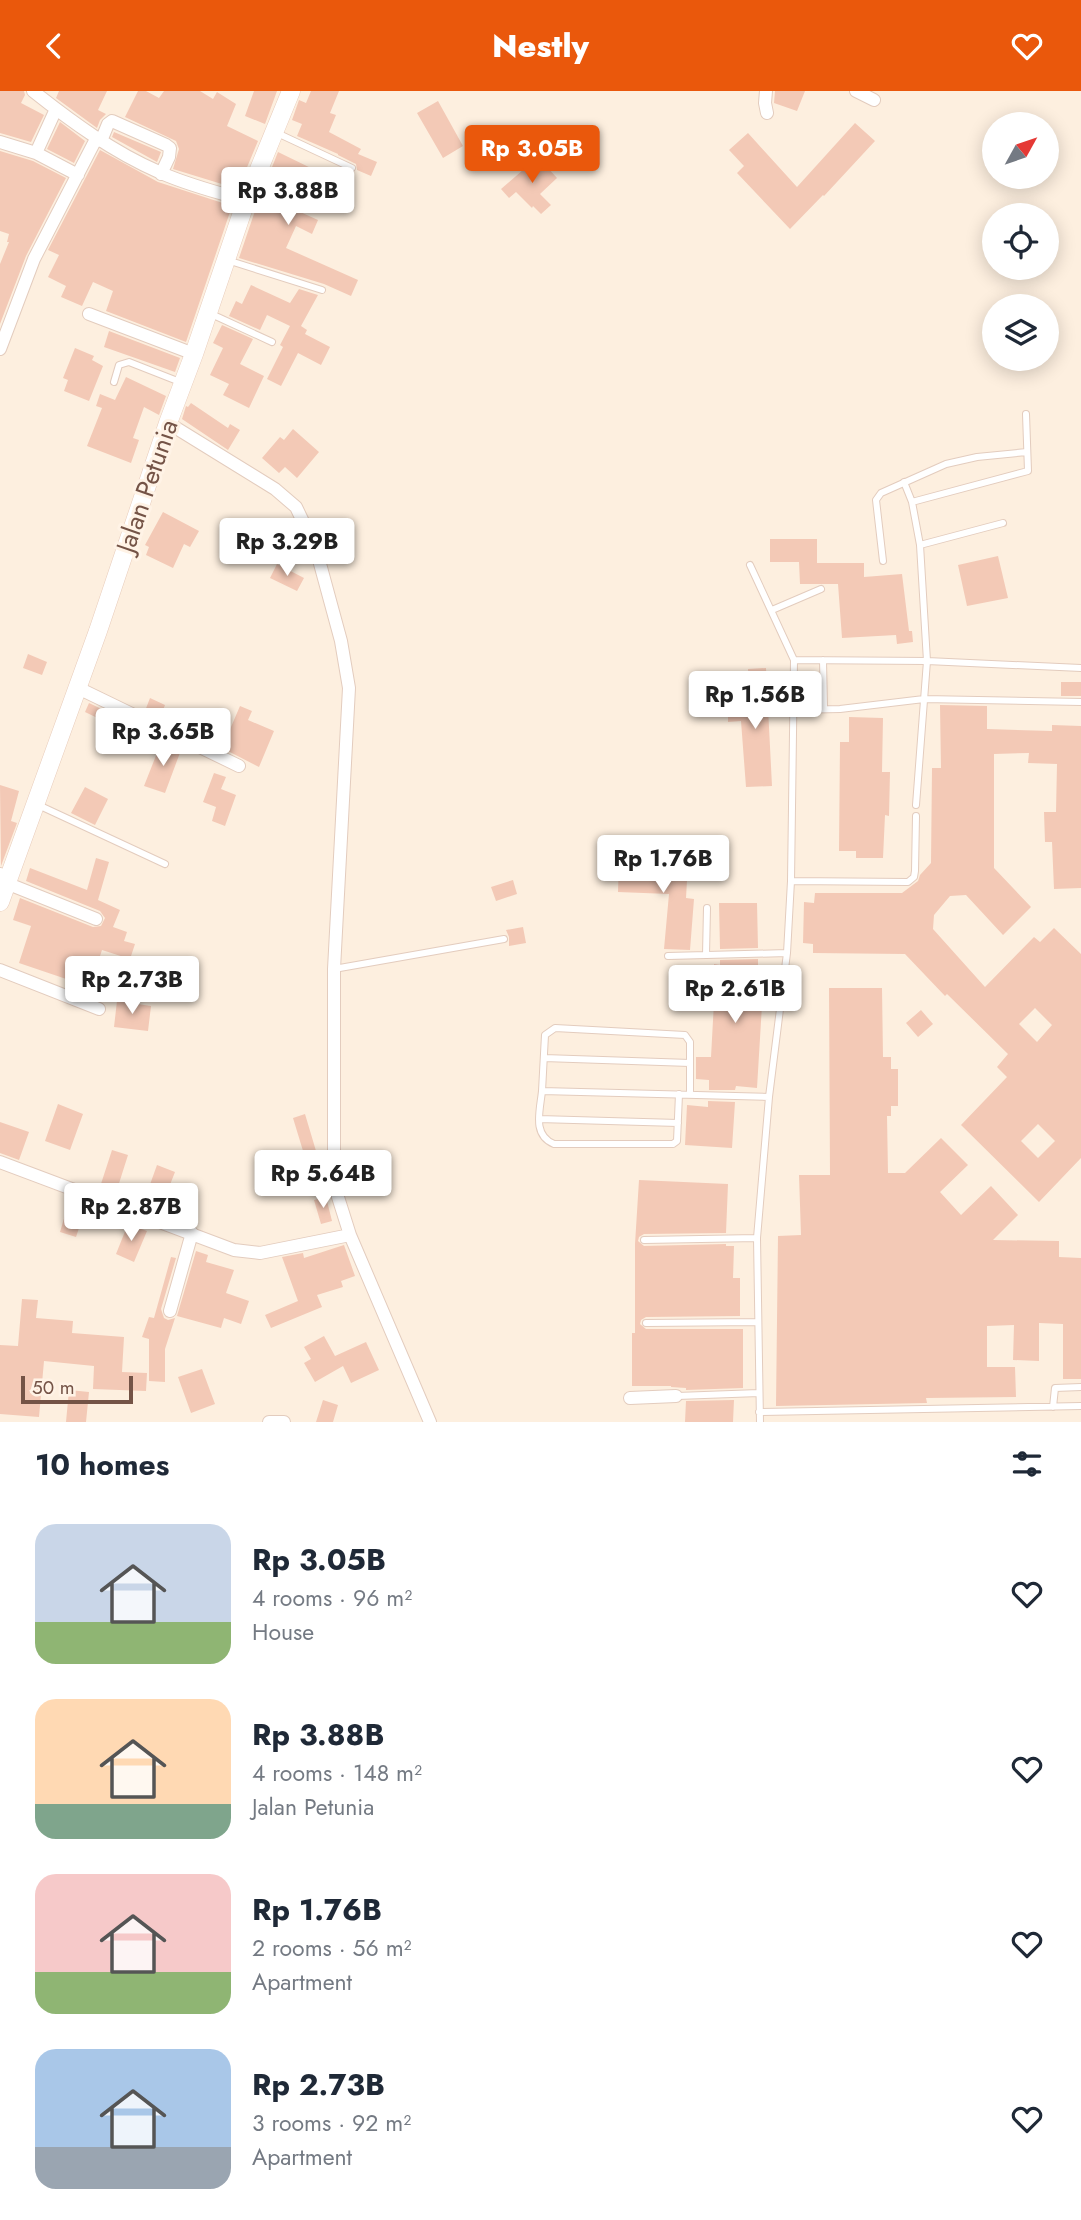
<!DOCTYPE html>
<html lang="en">
<head>
<meta charset="utf-8">
<style>
  :root { --surface:#fff; --page:#f6f6f7; --text:#1f2937; --muted:#747a83; --accent:#ea580c }
  body { margin:0; font-family:Jost,sans-serif; background:var(--page); color:var(--text); height:100vh; display:flex; flex-direction:column; font-size:26px; white-space:nowrap }
  * { box-sizing:border-box; margin:0 }
  p { font-size:23px; color:var(--muted) }
  .icon { flex:none; width:38px; height:38px; fill:none; stroke:currentColor; stroke-width:2; stroke-linecap:round; stroke-linejoin:round }
  .map { position:relative; height:1331px; overflow:hidden }
  .side { display:flex; flex-direction:column; background:var(--surface); flex:1 }
  .side>* { flex:none }
  .needle { width:46px; rotate:50deg }
  .controls { position:absolute; left:982px; top:21px; display:grid; gap:14px }
  .controls a { display:grid; place-items:center; width:77px; height:77px; border-radius:50%; background:var(--surface); box-shadow:0 4px 18px #0003; font-size:35px }
  .scale { position:absolute; left:21px; bottom:18px; width:112px; box-sizing:border-box; padding-left:7px; border:4px solid #745346; border-top:0; font-size:19px; line-height:24px; white-space:nowrap; color:#745346; -webkit-text-stroke:5px #fff3e6; paint-order:stroke }
  .price { position:absolute; translate:-50% -60px; padding:0 16px; border-radius:7px; background:#fff; color:#222; font-size:23px; line-height:46px; filter:drop-shadow(0 2px 4px #0008) }
  .price::after { content:''; position:absolute; left:50%; top:42px; width:21px; height:16px; margin-left:-10px; background:inherit; clip-path:polygon(0 0,100% 0,50% 100%) }
  .price.on { background:var(--accent); color:#fff }
  ul { padding:0; list-style:none }
  li { display:flex; align-items:center; gap:21px; height:175px; padding:0 35px }
  li span { display:grid; place-items:center; flex:none; width:196px; height:140px; border-radius:21px; color:#555 }
  li>.icon { margin-inline-start:auto }
  span .icon { width:84px; height:84px; fill:#fffc; stroke-width:1 }
  li b { font-size:30px }
  h2 { display:flex; justify-content:space-between; align-items:center; height:84px; padding:0 35px; font-size:30px }
  header { display:flex; justify-content:space-between; align-items:center; height:91px; padding:0 35px; background:var(--accent); color:#fff; font-size:32px; font-weight:800 }
  .map>svg:first-child { display:block }
</style>
</head>
<body>
<header><svg class="icon" aria-label="back" viewBox="0 0 24 24"><path d="M15 5l-7 7 7 7"/></svg>Nestly<svg class="icon" aria-label="heart" viewBox="0 0 24 24"><path d="M12 20l-8-8c-3-5 5-10 8-4 3-6 11-1 8 4z"/></svg></header>
<div class="map">
<svg width="1081" height="1331" viewBox="0 0 1081 1331">
  <rect width="100%" height="100%" fill="#fdefdf"/>
  <!-- building -->
  <path fill="#f3c9b6" fill-rule="evenodd" d="M0,0h24l1,4 -4,8 23,12 -13,27 -31,-9z
    M59,0h48l-9,19 8,4 -6,6 -3,8 -41,-30z
    M138,0h8l13,7 5,-7h36l13,8 4,-7 19,12 -9,22 31,15 -20,48 -65,-20 6,-20 -3,-8 -51,-24z
    M254,0h23l-12,33 -20,-8z
    M311,0h28l-9,22 6,2 -7,17 32,17 -3,5 19,8 -6,14 -14,-6 -1,-6 -18,-9v-1l-41,-18 5,-12 -10,-4 7,-20 7,3z
    M775,0h30l-8,20 -23,-8z
    M438,10l25,45 -20,12 -26,-45z
    M60,31l25,19 -11,22 -27,-14z
    M855,32l20,18 -51,55 -1,-1 -33,34 -53,-56 7,-7 -15,-16 19,-17 49,54z
    M114,41l47,20 -4,10 -45,-25z
    M100,59l58,32 74,24 -46,136 -80,-31 7,-20 -20,-9 -11,24 -21,-9 5,-11 -18,-9 11,-22 -11,-5z
    M0,60l33,10 33,17 -40,78 -26,68v-60l9,-22h-2l2,-8 -9,-3z
    M278,61l39,19 -19,40 20,9 -6,14 -16,-8 -10,22 72,32 -7,16 -27,-12 -85,-26 18,-53z
    M538,66l19,21 -17,16 11,11 -10,9 -8,-8 -1,2 -16,-16 -7,6 -8,-9z
    M251,194l39,18 9,-14 19,6 -17,31 6,4 -2,4 25,13 -9,18 -23,-12 -17,33 -14,-7 16,-32 -3,-2 10,-19 -23,-11 -7,15 -31,-14 7,-15 6,3z
    M222,234l31,14 -13,25 24,12 -15,32 -26,-13 6,-11 -19,-9 13,-27 -10,-5z
    M109,240l71,27 -5,14 -71,-25z
    M75,257l19,8 -2,4 11,6 -14,35 -25,-10 4,-11 -5,-2z
    M126,286l40,19 -7,19 -15,-8 -11,31 6,2 -8,23 -44,-17 15,-38 -6,-2 4,-12 15,6z
    M191,312l37,25 2,-4 10,6 -12,20 -46,-31 4,-13 2,1z
    M293,338l26,23 -22,26 -12,-11 -6,6 -17,-15 18,-21 4,3z
    M163,421l36,19 -9,16 -6,-3 -11,24 -27,-13 3,-8 -4,-2z
    M770,448h47v24h47v14l38,-3 7,57h3l1,11 -16,2 -1,-9 -54,3 -4,-54h-38l-1,-22h-29z
    M998,465l10,42 -41,8 -9,-41z
    M277,473l27,14 -7,13 -27,-13z
    M28,563l19,8 -5,13 -19,-7z
    M766,577l6,118 -26,1 -5,-66 -13,1v-17l22,-1 -2,-35z
    M1061,591h20v14h-20z
    M150,607l15,7 -5,13 -15,-7z
    M89,612l48,23 -4,9 -48,-23z
    M940,614l47,1v23l65,2v-6l29,1v162l-27,1 -2,-47h-7l-1,-30h12l1,-48 -29,-1 1,-10 -35,1v114l37,39 -28,28 -37,-40 -16,1 -16,19 -1,14 52,58 49,-50 6,5 14,-14 27,26v204l-42,44 -78,-77 46,-48 -10,-10 11,-13 -61,-60 -2,2 -40,-42 -92,-1v-9l-10,-1 1,-41 10,1 1,-10h87l16,-12 2,-6 11,-12 1,-95h9zM1035,917l17,17 -15,17 -18,-18zM1038,1033l17,17 -17,17 -17,-17z
    M240,615l12,5 -4,9 26,11 -15,36 -37,-19z
    M849,626l34,1 -1,54h8l-1,44 -4,-1 -2,43h-27v-7h-17l1,-109h9z
    M161,652l20,7 -16,43 -21,-7z
    M214,682l12,4 -5,12 15,6 -11,31 -13,-5 4,-14 -13,-5z
    M0,694l19,6 -8,30 6,2 -16,43z
    M85,696l23,12 -13,26 -24,-12z
    M96,767l13,4 -11,38 22,10 -7,17 14,5 -3,9 11,3 -5,15 -28,-9 -15,45 -14,-6 2,-7 -56,-19 12,-37 -18,-6 7,-22 73,29 8,-1 4,-8 -5,-7 -74,-30 4,-13 57,22z
    M619,769l69,3 -2,35 8,1 -4,51 -26,-1 5,-55 -51,-2z
    M513,789l4,14 -21,7 -5,-14z
    M719,812h38l1,45 -38,1z
    M523,836l3,16 -17,3v-9l-3,-7z
    M758,868v8h10l-2,38h-4l-5,83 -21,-2 -1,4h-26v-10l-13,-1v-22h15l3,-55h-2l2,-38 6,1v-5z
    M829,897h53l1,69h8v12h7v37h-7v10h-4l1,57h17l36,-35 27,27 -28,27 21,23 30,-29 27,29 -25,25 66,1v16l22,1v121h-18v-55l-24,-1v38l-26,-1 1,-35 -27,1v41h28l1,30 -90,1 1,5 -151,3 2,-170 23,-1 -2,-60h31z
    M117,910l34,5 -3,25 -34,-4z
    M921,919l12,14 -15,13 -12,-14z
    M708,1010l27,1 -3,46 -47,-3 2,-40 21,2z
    M58,1013l25,10 -13,36 -25,-9z
    M305,1023l14,47 -12,3 -14,-46z
    M0,1031l29,10 -10,28 -19,-7z
    M112,1059l16,5 -13,41 -16,-6z
    M157,1074l18,7 -15,38 -17,-6z
    M639,1089l89,4 -2,49 -82,1 -5,3 -1,4 6,5 82,-2v2h8l-1,32h7v38l-94,1 -5,3 -1,4 6,5h97v59l-57,2v-2l-15,-1v-1h-39v-53h3v-89z
    M326,1106l6,24 -11,3 -7,-24z
    M70,1107l17,6 -11,33 -16,-5z
    M128,1133l19,7 -13,31 -18,-8z
    M344,1154l11,31 -14,5 2,6 -26,8 5,12 -51,21 -6,-13 33,-14 -16,-44 21,-4 1,5z
    M196,1160l12,4 -2,7 28,8 -8,23 23,8 -8,23 -17,-6 -3,10 -44,-12z
    M171,1166l5,1 -15,51 3,9 4,2 7,-2 -10,31v33l-16,-1v-42l-7,-2 7,-20 5,1z
    M22,1208l16,1 -2,18 37,3 -1,12 52,4 -2,35 25,1 -1,18 -53,-2 1,-23 -50,-5 -5,56 -39,-3v-69l18,1z
    M324,1245l11,20 31,-14 13,28 -28,13 -8,-17 -28,16 -11,-19 7,-4 -7,-12z
    M202,1278l13,35 -24,9 -13,-36z
    M69,1299l20,2 -3,30h-20z
    M323,1309l15,5 -5,17h-17z
    M734,1309l-1,22h-48l1,-21z"/>
  <g fill="none" stroke-linecap="round" stroke-linejoin="round">
    <!-- lane casing -->
    <g stroke="#e3ccbe" stroke-width="8">
      <path id="lane" d="M277,42l75,35
        M227,169l95,30
        M209,222l63,29
        M114,291l5,-17 10,-3 51,20
        M904,391l8,20 8,43 7,116 -11,144
        M912,411l116,-31 -2,-57
        M920,454l83,-22
        M883,470l-7,-61 5,-7 65,-29 31,-7 50,-5
        M750,474l44,95 -3,221 -4,72 -18,144 -12,141 3,184
        M772,519l49,-21
        M794,569l133,1 154,7
        M823,569l1,48
        M792,619l48,-1 84,-10 157,3
        M36,713l129,60
        M791,790l117,1 6,-5 1,-6 1,-55
        M706,864l1,-47
        M668,865l119,-3
        M334,878l170,-30
        M544,967l146,5
        M542,1000c-2,20 -10,44 12,53h119l4,-3 2,-47
        M690,1003v-52l-5,-7 -130,-7 -10,7 -3,56 227,6
        M539,1028l139,4
        M644,1149l113,-2
        M646,1232l112,-1
        M677,1305l82,-3
        M1053,1316l2,-19 26,-1
        M759,1321l322,-6"/>
    </g>
    <!-- street casing -->
    <g stroke="#e3ccbe" stroke-width="14">
      <path id="street" d="M33,0c39,31 80,61 126,81 28,13 59,20 87,29
        M766,0l-1,12 2,10
        M856,0l18,9
        M101,50l7,-17 4,-3 54,24 4,3 -1,9 -8,17
        M0,51l36,11 20,-44
        M36,62l42,22
        M89,223l105,40
        M0,258l34,-90 62,-120
        M168,332l107,66 21,18 20,42 25,92 8,47 -15,281v200l4,28 12,38 80,187
        M78,597l161,78
        M0,783l6,9 90,36
        M0,879l99,39
        M0,1071l234,88 26,3 90,-18
        M170,1220l22,-78
        M630,1307l46,-2
        M269,1331h15"/>
    </g>
    <!-- secondary casing -->
    <g stroke="#e8ccbb" stroke-width="19">
      <path id="secondary" d="M0,811l98,-271 70,-208 26,-69 52,-153 45,-110"/>
    </g>
    <!-- lane -->
    <use href="#lane" stroke="#fff" stroke-width="6"/>
    <!-- street -->
    <use href="#street" stroke="#fff" stroke-width="12"/>
    <!-- secondary -->
    <use href="#secondary" stroke="#fff" stroke-width="18"/>
  </g>
  <g text-anchor="middle" dominant-baseline="central" stroke-width="6" stroke-linejoin="round" paint-order="stroke">
    <!-- street labels -->
    <g font-size="26" fill="#745346" stroke="#fff3e6">
      <text transform="translate(147 395) rotate(-71)">Jalan Petunia</text>
    </g>
  </g>
</svg>
<div class="controls">
<a><svg class="needle" viewBox="-14 -14 28 28"><path d="M0-13l5 13h-10z" fill="#e53935"/><path d="M0 13l5-13h-10z" fill="#747a83"/></svg></a>
<a><svg class="icon" aria-label="locate" viewBox="0 0 24 24"><circle cx="12" cy="12" r="6"/><path d="M12 2v4M12 18v4M2 12h4M18 12h4"/></svg></a>
<a><svg class="icon" aria-label="layers" viewBox="0 0 24 24"><path d="M12 4l9 5-9 5-9-5zM3 14l9 5 9-5"/></svg></a>
</div>
<div class="scale">50 m</div>
<b class="price on" style="left:532px;top:94px">Rp 3.05B</b>
<b class="price" style="left:288px;top:136px">Rp 3.88B</b>
<b class="price" style="left:287px;top:487px">Rp 3.29B</b>
<b class="price" style="left:755px;top:640px">Rp 1.56B</b>
<b class="price" style="left:163px;top:677px">Rp 3.65B</b>
<b class="price" style="left:663px;top:804px">Rp 1.76B</b>
<b class="price" style="left:132px;top:925px">Rp 2.73B</b>
<b class="price" style="left:735px;top:934px">Rp 2.61B</b>
<b class="price" style="left:323px;top:1119px">Rp 5.64B</b>
<b class="price" style="left:131px;top:1152px">Rp 2.87B</b>
</div>
<section class="side">
<h2>10 homes<svg class="icon" aria-label="filters" viewBox="0 0 24 24"><path d="M4 7h16M4 17h16"/><circle cx="9" cy="7" r="2"/><circle cx="15" cy="17" r="2"/></svg></h2>
<ul>
<li><span style="background:linear-gradient(#c9d6e8 70%,#8fb573 0)"><svg class="icon" aria-label="home" viewBox="0 0 24 24"><path d="M3 11l9-7 9 7M6 9v11h12V9"/></svg></span><div><b>Rp 3.05B</b><p>4 rooms · 96 m²</p><p>House</p></div><svg class="icon" aria-label="heart" viewBox="0 0 24 24"><path d="M12 20l-8-8c-3-5 5-10 8-4 3-6 11-1 8 4z"/></svg></li>
<li><span style="background:linear-gradient(#ffd9b3 75%,#7fa58c 0)"><svg class="icon" aria-label="home" viewBox="0 0 24 24"><path d="M3 11l9-7 9 7M6 9v11h12V9"/></svg></span><div><b>Rp 3.88B</b><p>4 rooms · 148 m²</p><p>Jalan Petunia</p></div><svg class="icon" aria-label="heart" viewBox="0 0 24 24"><path d="M12 20l-8-8c-3-5 5-10 8-4 3-6 11-1 8 4z"/></svg></li>
<li><span style="background:linear-gradient(#f6c9c9 70%,#8fb573 0)"><svg class="icon" aria-label="home" viewBox="0 0 24 24"><path d="M3 11l9-7 9 7M6 9v11h12V9"/></svg></span><div><b>Rp 1.76B</b><p>2 rooms · 56 m²</p><p>Apartment</p></div><svg class="icon" aria-label="heart" viewBox="0 0 24 24"><path d="M12 20l-8-8c-3-5 5-10 8-4 3-6 11-1 8 4z"/></svg></li>
<li><span style="background:linear-gradient(#a9c7e8 70%,#9aa5b1 0)"><svg class="icon" aria-label="home" viewBox="0 0 24 24"><path d="M3 11l9-7 9 7M6 9v11h12V9"/></svg></span><div><b>Rp 2.73B</b><p>3 rooms · 92 m²</p><p>Apartment</p></div><svg class="icon" aria-label="heart" viewBox="0 0 24 24"><path d="M12 20l-8-8c-3-5 5-10 8-4 3-6 11-1 8 4z"/></svg></li>
</ul>
</section>
</body>
</html>
